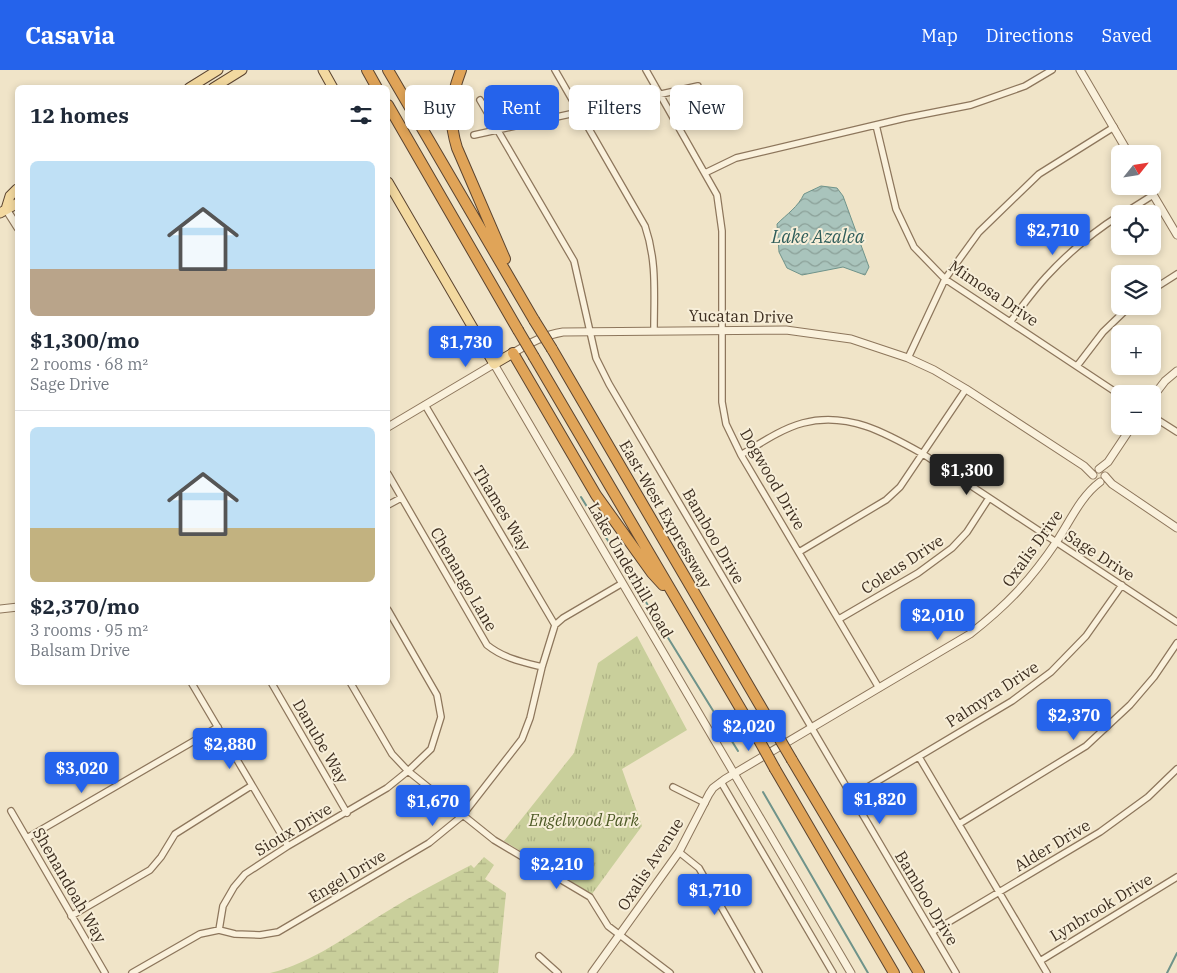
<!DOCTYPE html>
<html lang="en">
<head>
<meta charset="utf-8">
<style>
  :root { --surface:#fff; --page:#f6f6f7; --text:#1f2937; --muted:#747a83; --line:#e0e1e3; --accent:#2563eb }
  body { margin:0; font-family:"IBM Plex Serif",serif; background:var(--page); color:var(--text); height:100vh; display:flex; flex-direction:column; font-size:19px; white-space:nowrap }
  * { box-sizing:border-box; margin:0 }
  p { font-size:16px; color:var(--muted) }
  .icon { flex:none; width:28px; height:28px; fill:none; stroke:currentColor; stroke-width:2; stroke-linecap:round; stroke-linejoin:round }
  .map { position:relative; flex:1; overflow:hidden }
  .drawer { position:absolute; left:15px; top:15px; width:375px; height:600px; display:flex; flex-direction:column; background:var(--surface); border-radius:8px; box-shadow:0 2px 8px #0003 }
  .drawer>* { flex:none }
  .hud { position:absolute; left:405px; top:15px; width:475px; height:45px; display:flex; gap:10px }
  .needle { width:32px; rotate:60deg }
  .controls { position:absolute; left:1111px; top:75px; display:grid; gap:10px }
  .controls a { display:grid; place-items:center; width:50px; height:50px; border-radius:8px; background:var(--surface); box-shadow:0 2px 8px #0003; font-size:25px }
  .price { position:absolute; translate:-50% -42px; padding:0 11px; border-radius:5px; background:var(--accent); color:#fff; font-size:16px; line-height:32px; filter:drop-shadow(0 1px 2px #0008) }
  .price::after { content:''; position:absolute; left:50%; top:30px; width:15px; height:11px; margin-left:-8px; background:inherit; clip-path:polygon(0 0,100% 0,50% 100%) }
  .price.on { background:#222; color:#fff }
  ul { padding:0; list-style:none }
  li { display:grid; align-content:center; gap:10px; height:265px; padding:0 15px }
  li+li { border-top:1px solid var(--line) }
  li span { display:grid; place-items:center; height:155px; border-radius:8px; color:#555 }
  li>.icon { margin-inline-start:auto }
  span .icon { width:90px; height:90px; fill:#fffc; stroke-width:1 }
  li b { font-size:21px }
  h2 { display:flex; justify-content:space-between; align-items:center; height:60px; padding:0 15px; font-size:21px }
  .chip { padding:0 18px; border-radius:8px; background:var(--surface); box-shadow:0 2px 8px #0003; font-size:18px; line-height:45px }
  .chip.on { background:var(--accent); color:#fff }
  header { display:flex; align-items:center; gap:30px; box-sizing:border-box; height:70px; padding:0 25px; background:var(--accent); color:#fff }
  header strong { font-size:24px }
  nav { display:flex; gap:28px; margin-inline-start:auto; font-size:18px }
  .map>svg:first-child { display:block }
</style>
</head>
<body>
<header>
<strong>Casavia</strong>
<nav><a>Map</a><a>Directions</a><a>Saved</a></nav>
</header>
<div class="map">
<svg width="1177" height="903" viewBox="0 0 1177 903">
  <defs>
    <pattern id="grass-tufts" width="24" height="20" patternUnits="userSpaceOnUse" patternTransform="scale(1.25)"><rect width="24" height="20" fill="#c9cf9b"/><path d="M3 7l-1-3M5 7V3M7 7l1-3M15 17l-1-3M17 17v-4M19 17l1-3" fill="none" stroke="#aeb285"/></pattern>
    <pattern id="wetland-marsh" width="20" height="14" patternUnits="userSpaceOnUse" patternTransform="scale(1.25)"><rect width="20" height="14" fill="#c9cf9b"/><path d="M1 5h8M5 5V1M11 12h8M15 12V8" fill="none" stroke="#aeb285"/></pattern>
    <pattern id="water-waves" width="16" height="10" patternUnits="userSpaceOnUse" patternTransform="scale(1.25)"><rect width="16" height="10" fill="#a9c4bc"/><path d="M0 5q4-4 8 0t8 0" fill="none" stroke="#8ba098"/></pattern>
  </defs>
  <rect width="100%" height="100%" fill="#f0e4c8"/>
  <!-- grass -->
  <path fill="url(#grass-tufts)" d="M637,566l50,94 -65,39 20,57 -50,68 -88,-53 70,-88 24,-90z"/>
  <!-- wetland -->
  <path fill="url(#wetland-marsh)" d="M484,787l10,8 -9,14 21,14 -8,80h-228c43,-10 79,-39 116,-61 27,-17 56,-32 85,-47l3,3z"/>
  <!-- water -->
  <path fill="url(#water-waves)" stroke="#6f938a" d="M821,116l16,2 6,8 26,71 -4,8 -22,-8 -41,8 -15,-7 -8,-16 -2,-28c10,-10 21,-17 27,-30z"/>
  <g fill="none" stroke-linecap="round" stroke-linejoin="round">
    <!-- stream -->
    <path stroke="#6f938a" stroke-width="2" d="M581,427l157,254
      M763,722l105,181
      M1167,903l10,-20"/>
    <!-- minor casing -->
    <g stroke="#8d765c" stroke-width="8">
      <path id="minor" d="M555,0l90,156c12,35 9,67 9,104
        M646,0l71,125 5,36v171l4,22 15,31 138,233
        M480,30l94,161 22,97 13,26 347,589
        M876,55l20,84 18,38 31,32 175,116
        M474,65l224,-49
        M705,103l31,-15 169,-40 66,-13 54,-19 27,-16
        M1123,144l30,-19
        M1152,220l25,-16
        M1010,252c12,-15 23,-31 36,-45 22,-24 47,-45 74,-62
        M908,288l37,-79 34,-47 60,-58 75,-47
        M1077,296l26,-34 27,-26
        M425,335l130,220
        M1152,346l25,16
        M741,385c20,-12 40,-26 62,-32 44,-12 83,10 120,31l254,168
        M388,404l99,171c16,13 35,17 55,22
        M388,435l13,-7
        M799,482l87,-52 14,-13 66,-98
        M839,549l79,-46 34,-25 15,-16 22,-34
        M191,612l97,164
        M271,612l76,131
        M350,612l42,72 16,17 86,69 96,57 18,29 62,47
        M919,687l128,216
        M721,712l112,191
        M673,717l32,16
        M851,727l161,-96 39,-29 35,-36 36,-51
        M11,741l94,162
        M959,754l127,-78 44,-41 24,-28 23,-34
        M27,768l191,-111
        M679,782l20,16 60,105
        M71,846l79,-46 11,-13 14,-23 76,-48
        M219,860l4,-24 11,-19 11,-13 43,-28 99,-58 21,-17 23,-22 10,-32 -4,-22 -49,-85
        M932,862l168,-100 48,-35 29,-28
        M539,886l19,17
        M1040,891l137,-84
        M132,903l68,-39 19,-4 16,4 25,1 18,-3 151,-89 33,-27 60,-77 8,-21 12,-51 13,-42 8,-7 58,-34"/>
    </g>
    <!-- tertiary casing -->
    <g stroke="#8d765c" stroke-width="9">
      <path id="tertiary" d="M1080,0l49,84
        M1148,116l29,49
        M6,139l12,19
        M513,283c17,-10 31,-18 50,-21l223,-2 65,9 57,19 26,12 32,19 118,77 9,9
        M1152,328l13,-17 12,-10
        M388,357l106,-63 357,609
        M1099,399l9,-7 24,-36
        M1105,406l7,8 65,44
        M0,539l18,-2
        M592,903l87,-121 30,-58 4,-6 12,-9 245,-145c37,-29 60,-53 87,-93 13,-20 24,-45 43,-59"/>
    </g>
    <!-- primary casing -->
    <g stroke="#5b4430" stroke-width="11">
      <path id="primary" d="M323,0l10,18
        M189,18l29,-18
        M213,18l29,-18
        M388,112l106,182 19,-11
        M6,139l4,-13 7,-7
        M0,143l18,-10"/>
    </g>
    <!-- motorway casing -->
    <g stroke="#5b4430" stroke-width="12">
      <path id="motorway" d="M367,0l10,18
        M388,0l146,250
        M461,0c-11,29 -13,48 -4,78l48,111
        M388,35l130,225
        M552,279l223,382
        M513,283l83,142 56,78 11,12
        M534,287l225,383
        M792,690l127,213
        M775,699l119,204"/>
    </g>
    <!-- minor -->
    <use href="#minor" stroke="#faf1dc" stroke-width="5.5"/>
    <!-- tertiary -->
    <use href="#tertiary" stroke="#faf1dc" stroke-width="7"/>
    <!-- primary -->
    <use href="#primary" stroke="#f3d9a0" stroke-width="9"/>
    <!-- motorway -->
    <use href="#motorway" stroke="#e0a458" stroke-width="10"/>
    <!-- motorway-bridge casing -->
    <g stroke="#5b4430" stroke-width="12" stroke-linecap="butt">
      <path id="motorway-bridge" d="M534,250l18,29
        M518,260l16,27
        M775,661l17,29
        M759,670l16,29"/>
    </g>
    <!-- motorway-bridge -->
    <use href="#motorway-bridge" stroke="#e0a458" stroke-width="10"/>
  </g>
  <g text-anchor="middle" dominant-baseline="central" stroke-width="4" stroke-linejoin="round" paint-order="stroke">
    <!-- street labels -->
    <g font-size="16" fill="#3d2e20" stroke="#f7eed8">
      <text transform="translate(994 223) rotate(34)">Mimosa Drive</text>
      <text transform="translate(741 246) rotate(1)">Yucatan Drive</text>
      <text transform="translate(773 409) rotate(60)">Dogwood Drive</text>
      <text transform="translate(502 438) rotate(59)">Thames Way</text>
      <text transform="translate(666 444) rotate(60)">East-West Expressway</text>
      <text transform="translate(714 466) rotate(60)">Bamboo Drive</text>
      <text transform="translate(1032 478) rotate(-54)">Oxalis Drive</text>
      <text transform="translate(1100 485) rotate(33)">Sage Drive</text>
      <text transform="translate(902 494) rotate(-33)">Coleus Drive</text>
      <text transform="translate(631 500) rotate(60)">Lake Underhill Road</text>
      <text transform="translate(464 509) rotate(60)">Chenango Lane</text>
      <text transform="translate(992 624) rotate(-33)">Palmyra Drive</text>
      <text transform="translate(321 671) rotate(60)">Danube Way</text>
      <text transform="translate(293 759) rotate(-31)">Sioux Drive</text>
      <text transform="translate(1052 775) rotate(-31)">Alder Drive</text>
      <text transform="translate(650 794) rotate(-57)">Oxalis Avenue</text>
      <text transform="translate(347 806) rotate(-31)">Engel Drive</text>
      <text transform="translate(70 815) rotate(60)">Shenandoah Way</text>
      <text transform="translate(927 828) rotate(59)">Bamboo Drive</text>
      <text transform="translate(1101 837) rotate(-31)">Lynbrook Drive</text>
    </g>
    <!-- park labels -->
    <g font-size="16" font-style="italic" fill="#4d5a26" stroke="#f7eed8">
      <text x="584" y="750">Engelwood Park</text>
    </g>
    <!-- water labels -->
    <g font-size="18" font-style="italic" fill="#2f5d5a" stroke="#f7eed8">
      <text x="818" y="166">Lake Azalea</text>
    </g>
  </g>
</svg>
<div class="controls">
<a><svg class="needle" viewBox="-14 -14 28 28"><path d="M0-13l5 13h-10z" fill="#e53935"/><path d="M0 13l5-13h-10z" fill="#747a83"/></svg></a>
<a><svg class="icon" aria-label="locate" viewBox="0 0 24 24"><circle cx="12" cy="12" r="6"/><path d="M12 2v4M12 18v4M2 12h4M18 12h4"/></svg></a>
<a><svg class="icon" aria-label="layers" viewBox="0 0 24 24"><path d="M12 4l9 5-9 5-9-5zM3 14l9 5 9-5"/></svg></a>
<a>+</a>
<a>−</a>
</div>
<b class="price" style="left:1053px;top:186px">$2,710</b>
<b class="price" style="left:466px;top:298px">$1,730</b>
<b class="price on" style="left:967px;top:426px">$1,300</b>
<b class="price" style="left:938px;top:571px">$2,010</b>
<b class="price" style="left:1074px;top:671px">$2,370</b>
<b class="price" style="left:749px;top:682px">$2,020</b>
<b class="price" style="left:230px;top:700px">$2,880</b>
<b class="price" style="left:82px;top:724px">$3,020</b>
<b class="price" style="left:880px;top:755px">$1,820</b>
<b class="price" style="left:433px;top:757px">$1,670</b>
<b class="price" style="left:557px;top:820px">$2,210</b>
<b class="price" style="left:715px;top:846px">$1,710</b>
<div class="hud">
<a class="chip">Buy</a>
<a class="chip on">Rent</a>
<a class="chip">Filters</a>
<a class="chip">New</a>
</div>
<section class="drawer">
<h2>12 homes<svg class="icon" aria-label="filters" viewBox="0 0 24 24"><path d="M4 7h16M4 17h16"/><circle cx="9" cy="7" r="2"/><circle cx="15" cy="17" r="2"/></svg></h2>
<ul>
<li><span style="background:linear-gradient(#bfe0f5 70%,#b9a48a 0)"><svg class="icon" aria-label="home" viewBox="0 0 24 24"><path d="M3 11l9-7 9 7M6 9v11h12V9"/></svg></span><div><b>$1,300/mo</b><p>2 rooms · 68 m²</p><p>Sage Drive</p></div></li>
<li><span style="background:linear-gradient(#bfe0f5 65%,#c2b280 0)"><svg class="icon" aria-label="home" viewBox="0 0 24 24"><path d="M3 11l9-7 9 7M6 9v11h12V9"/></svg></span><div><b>$2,370/mo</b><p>3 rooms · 95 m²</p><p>Balsam Drive</p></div></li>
</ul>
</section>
</div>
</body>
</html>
